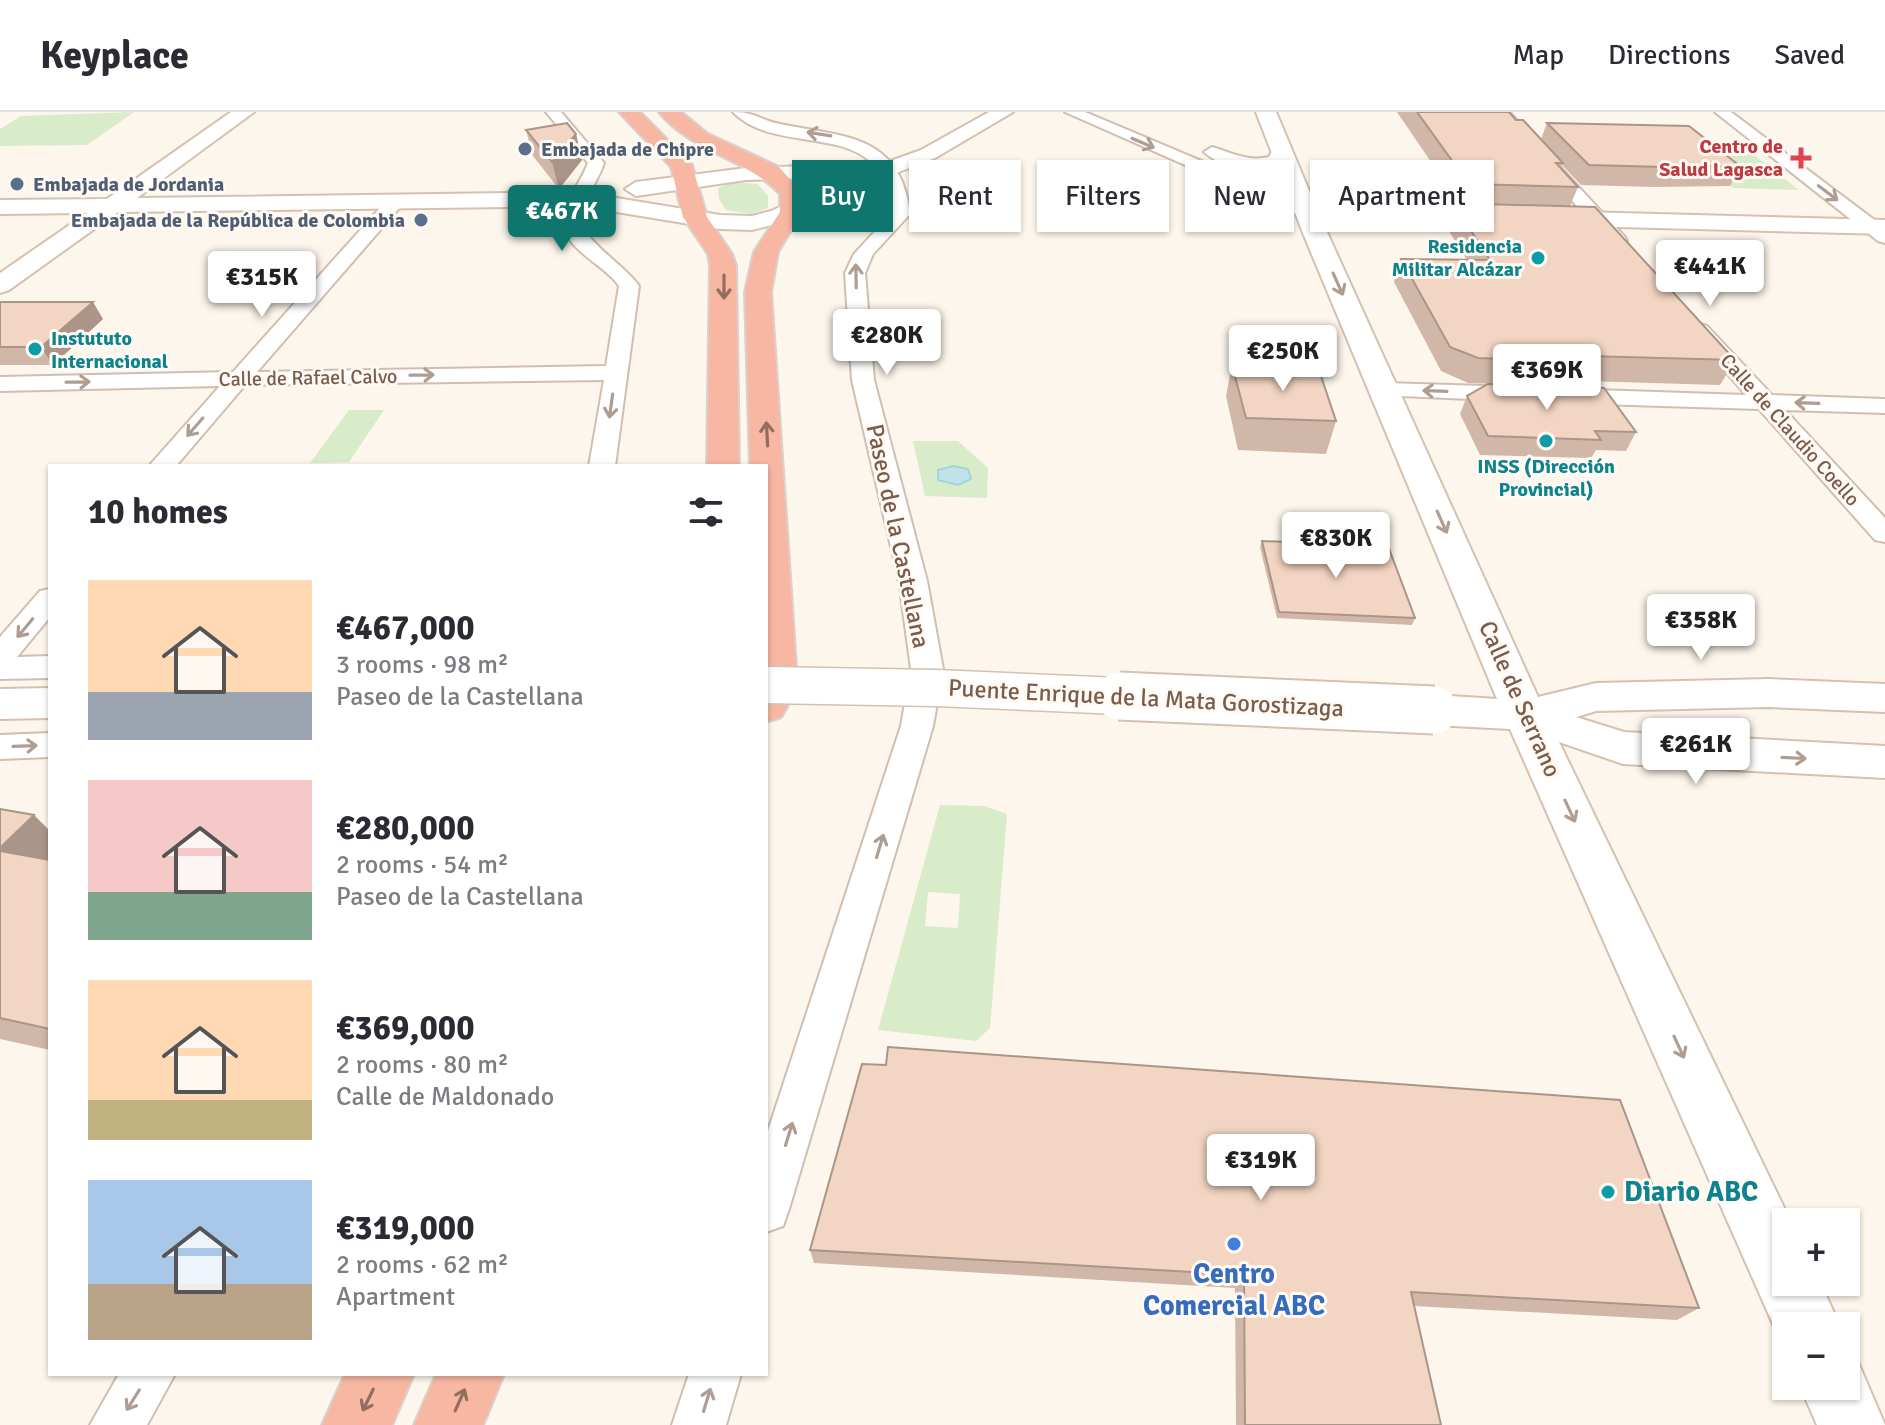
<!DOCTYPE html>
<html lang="en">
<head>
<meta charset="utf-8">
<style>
  :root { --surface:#fff; --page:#f2f2f3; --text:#2b2b33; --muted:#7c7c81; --line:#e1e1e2; --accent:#0f766e }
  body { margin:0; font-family:Signika,sans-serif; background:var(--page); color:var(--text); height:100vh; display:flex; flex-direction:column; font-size:30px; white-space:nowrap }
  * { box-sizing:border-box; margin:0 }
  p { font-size:26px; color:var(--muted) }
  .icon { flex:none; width:44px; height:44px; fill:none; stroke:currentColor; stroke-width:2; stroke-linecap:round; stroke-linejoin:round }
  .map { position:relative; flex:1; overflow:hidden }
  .sheet { position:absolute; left:48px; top:352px; width:720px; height:912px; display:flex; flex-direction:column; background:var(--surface); border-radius:0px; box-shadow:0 2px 6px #0004 }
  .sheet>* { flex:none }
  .hud { position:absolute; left:792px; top:48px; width:760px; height:72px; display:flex; gap:16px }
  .controls { position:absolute; left:1772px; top:1096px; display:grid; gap:16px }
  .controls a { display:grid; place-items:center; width:88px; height:88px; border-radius:0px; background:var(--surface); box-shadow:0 2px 6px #0004; font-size:40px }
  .price { position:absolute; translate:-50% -68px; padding:0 18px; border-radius:8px; background:#fff; color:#222; font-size:26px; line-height:52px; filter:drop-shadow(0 2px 4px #0008) }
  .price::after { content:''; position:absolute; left:50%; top:48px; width:24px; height:18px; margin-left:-12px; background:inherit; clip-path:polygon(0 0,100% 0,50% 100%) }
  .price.selected { background:var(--accent); color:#fff }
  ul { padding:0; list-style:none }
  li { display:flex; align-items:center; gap:24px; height:200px; padding:0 40px }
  li span { display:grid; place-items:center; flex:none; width:224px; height:160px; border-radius:0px; color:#555 }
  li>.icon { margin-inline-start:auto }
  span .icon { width:96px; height:96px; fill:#fffc; stroke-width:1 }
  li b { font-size:34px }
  h2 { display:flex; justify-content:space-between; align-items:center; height:96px; padding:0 40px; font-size:34px }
  .tag { padding:0 28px; border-radius:0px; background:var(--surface); box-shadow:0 2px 6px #0004; font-size:28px; line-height:72px }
  .tag.selected { background:var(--accent); color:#fff }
  header { display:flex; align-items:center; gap:48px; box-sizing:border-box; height:112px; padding:0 40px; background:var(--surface); border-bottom:2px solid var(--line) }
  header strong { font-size:38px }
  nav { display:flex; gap:44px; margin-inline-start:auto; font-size:28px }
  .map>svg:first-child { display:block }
</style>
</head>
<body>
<header>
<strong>Keyplace</strong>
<nav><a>Map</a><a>Directions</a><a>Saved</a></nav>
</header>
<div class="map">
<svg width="1885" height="1313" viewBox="0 0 1885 1313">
  <rect width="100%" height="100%" fill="#fdf6ec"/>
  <!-- green -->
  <path fill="#d8ecc9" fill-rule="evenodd" d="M134,0l-47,33 -87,1v-17l21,-13z
    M1679,32l64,2 56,44 -66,-2z
    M733,70l25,2 10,12v12l-17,6 -25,-4 -7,-11 -1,-11z
    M349,298h35l-35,52 -39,1z
    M913,329h45l30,27 -1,30 -62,-2z
    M940,693l44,1 23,8 -17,214 -14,13 -98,-11zM928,780l32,2 -2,34 -33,-2z"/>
  <!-- water -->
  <path fill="#bfe3e8" stroke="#a5d3da" stroke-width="2" d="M953,354l15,3 3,10 -13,6 -20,-5v-10z"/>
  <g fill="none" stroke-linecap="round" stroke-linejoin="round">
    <!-- street casing -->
    <g stroke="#d1beb0" stroke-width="4">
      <path id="street" d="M546,0h15l43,51c-5,16 -21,38 -23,52 -3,23 44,50 58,71l-24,180h-26l15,-86 -359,5 -69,81h-27l71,-80 -220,5v-14l233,-5 156,-174 6,-1 9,5 -3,4 -144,166 349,-6 13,-80c-14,-22 -62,-39 -56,-72 3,-14 19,-34 25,-51z
        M733,0c22,0 27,8 47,12 62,13 121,9 130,90l-37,40 -8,19 9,107 53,201 16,88 -10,57 -144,483 -6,17 -17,6v-95l135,-411 10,-57 -12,-88 -47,-201 -7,-107 9,-19 38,-41c-8,-101 -111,-52 -159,-101z
        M1065,0h20l228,96 3,4 -9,5 -6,-1z
        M1494,0h15l116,125 2,4 -2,4h-14z
        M1715,0h16l154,116v15l-7,-2z
        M1281,31l8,5 -7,15c-25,8 -58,7 -78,-11l8,-5c20,6 36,15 57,10l6,-12z
        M1700,212l7,2 65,69 113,4v14l-100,-3 100,108v24l-10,-2 -116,-131 -193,-6 -8,-2 -4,-5 4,-5 8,-2 180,6 -57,-65z
        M1385,271l132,4 8,2 4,5 -4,5 -8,2 -140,-6 -3,-5 3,-5z
        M50,477v28l-33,40 33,-1v22l-50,1v-42l40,-46z
        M50,621v24l-50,2v-24z
        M119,1262h56l-28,51h-57z
        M689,1262h52l-15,51h-54z"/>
    </g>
    <!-- secondary casing -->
    <g stroke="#d6c0b0" stroke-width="4">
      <path id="secondary" d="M231,0h23l-117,86 443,-6 140,23 32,1 19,-5 75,-34 -100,3 -110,16 -11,-7 11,-7 110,-14 116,-4 9,4 50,-18 68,-38h24l-78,46 -98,38 -50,25 -35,9 -32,-1 -140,-23 -462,6 -109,78 -9,3v-20l87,-60 -87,1v-14l107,-1z
        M1256,0h20l39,93 570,15v14l-564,-15 217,478 58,-14 173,-4 116,5v28l-116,-5 -173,4 -20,6 48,15 261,14v32l-262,-14 -64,-22 232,480h-5v60h34l20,44h-54l-2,23 -274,-620 -76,-4 -15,-5 -6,-10 6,-10 15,-5 63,4 -194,-466z
        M50,576v30l-50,1v-30z
        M1846,1245l12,5 27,63h-68l-17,-39h46z"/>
    </g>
    <!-- highway casing -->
    <g stroke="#dad1cd" stroke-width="4">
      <path id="highway" d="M619,0h21l52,53 15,52 25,37 4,12 3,200h-32l3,-200 -2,-12 -25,-37 -12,-50z
        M659,0h22l27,22 71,33 23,26v19l-24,40 -7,40 25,375 -9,40 -6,10 -15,5v-256h-16l-5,-174 9,-40 26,-40v-18c-34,-36 -89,-42 -121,-82z
        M345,1262h69l-22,51h-70z
        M436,1262h68l-21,51h-69z"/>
    </g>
    <!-- street -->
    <use href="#street" fill="#fff" fill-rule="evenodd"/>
    <!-- secondary -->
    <use href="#secondary" fill="#fff" fill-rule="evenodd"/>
    <!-- highway -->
    <use href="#highway" fill="#f7b7a3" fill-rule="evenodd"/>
    <!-- secondary-bridge-far1 casing -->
    <g stroke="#d6c0b0" stroke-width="39" stroke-linecap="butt">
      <path id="secondary-bridge-far1" d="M766,573l170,3 229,10"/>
    </g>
    <!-- secondary-bridge casing -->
    <g stroke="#d6c0b0" stroke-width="51" stroke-linecap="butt">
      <path id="secondary-bridge" d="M1119,584l315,14"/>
    </g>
    <!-- secondary-bridge-far1 -->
    <use href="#secondary-bridge-far1" stroke="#fff" stroke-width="36"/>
    <!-- secondary-bridge -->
    <use href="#secondary-bridge" stroke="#fff" stroke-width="47"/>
  </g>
  <!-- wall -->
  <path fill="#d1b7a8" d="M1397,0h112l7,8 25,19 6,-16 193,43 -10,20 -76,1 -73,-2 -19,-20 -1,3 17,19 -8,19 165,154 -15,25 -136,-4 -3,6 -113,-4 -27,-12 -47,-89 7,-23 66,1 -17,-27 8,-22h23l2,-5h-22z
    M526,18l50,4 6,26 -23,29 -26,-33z
    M0,190l103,17 -50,46h-53z
    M1232,253l104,56 -10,33 -88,-4 -12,-54z
    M1467,284l169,36 -10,19 -30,-1 -5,8 -111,-3 -20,-41z
    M1262,429l153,77 -3,7 -135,-7 -17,-71z
    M0,697l50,22v219l-50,-11z
    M886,953l813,243 -22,12 -263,-14 27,119h-205l-1,-137 -421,-25 -4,-13z"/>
  <!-- shaded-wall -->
  <path fill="#aa9588" d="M576,22l6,26 -23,29 -7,-27z
    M93,190l10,17 -50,46 -12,-18z
    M34,703l16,16v34l-50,-12v-5z"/>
  <!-- building -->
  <path fill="#f3d5c3" stroke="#aa9588" stroke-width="2" d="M1417,0h92l7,8h7l40,43h-7l22,24 -109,-3z
    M567,11l9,11 -24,28 -26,-32z
    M1547,11l142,3 51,40 -76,1 -75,-2z
    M1483,92l112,3 140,153 -146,-4 4,6 -115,-4 -28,-11 -49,-88 89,1 -32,-49 31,1z
    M0,190h93l-52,45h-41z
    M1232,253l86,2 18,54 -90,-3z
    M1488,272l116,4 32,44 -41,-1 6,9 -113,-4 -21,-40z
    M1262,429l126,5 27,72 -136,-6z
    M0,697l34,6 -34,33z
    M0,739l50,9v169l-50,-11z
    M888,935l732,53 79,208 -288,-16 30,133h-196l-1,-150 -434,-25 52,-186 24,1z"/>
  <!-- one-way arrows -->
  <defs><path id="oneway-shaft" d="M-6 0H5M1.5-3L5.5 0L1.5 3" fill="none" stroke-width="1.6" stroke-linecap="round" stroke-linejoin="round" transform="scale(2)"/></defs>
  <g stroke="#af9d94">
    <use href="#oneway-shaft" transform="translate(819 22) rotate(-171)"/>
    <use href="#oneway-shaft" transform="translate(1143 31) rotate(23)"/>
    <use href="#oneway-shaft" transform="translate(1828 81) rotate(37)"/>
    <use href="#oneway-shaft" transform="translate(856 164) rotate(-91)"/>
    <use href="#oneway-shaft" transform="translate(1338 172) rotate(66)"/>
    <use href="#oneway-shaft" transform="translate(422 263) rotate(-1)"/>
    <use href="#oneway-shaft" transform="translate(78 270) rotate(-1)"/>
    <use href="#oneway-shaft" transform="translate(1435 279) rotate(-178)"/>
    <use href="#oneway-shaft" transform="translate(1807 291) rotate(-178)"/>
    <use href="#oneway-shaft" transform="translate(611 294) rotate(98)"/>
    <use href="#oneway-shaft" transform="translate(195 315) rotate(131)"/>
    <use href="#oneway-shaft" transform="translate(1442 410) rotate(66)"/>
    <use href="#oneway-shaft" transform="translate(25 516) rotate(130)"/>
    <use href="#oneway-shaft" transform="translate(25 634) rotate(-2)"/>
    <use href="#oneway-shaft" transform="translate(1794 646) rotate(3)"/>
    <use href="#oneway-shaft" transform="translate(1570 699) rotate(65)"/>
    <use href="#oneway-shaft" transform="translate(880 734) rotate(-73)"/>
    <use href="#oneway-shaft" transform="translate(1679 935) rotate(65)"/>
    <use href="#oneway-shaft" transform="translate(789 1022) rotate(-73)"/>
    <use href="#oneway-shaft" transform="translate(133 1288) rotate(122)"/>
    <use href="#oneway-shaft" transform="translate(707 1288) rotate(-73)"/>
  </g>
  <g stroke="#936e5e">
    <use href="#oneway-shaft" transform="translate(724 175) rotate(90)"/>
    <use href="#oneway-shaft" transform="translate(767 322) rotate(-93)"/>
    <use href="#oneway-shaft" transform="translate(368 1288) rotate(116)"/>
    <use href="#oneway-shaft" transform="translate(460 1288) rotate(-66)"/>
  </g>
  <!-- markers -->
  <g fill="#5c6f8a" stroke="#fffaf3" stroke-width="3">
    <circle cx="525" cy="37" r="8"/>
    <circle cx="17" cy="72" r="8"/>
    <circle cx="421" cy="108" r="8"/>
  </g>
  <path fill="#e0444e" stroke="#fffaf3" stroke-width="3" d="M1797 34h8v8h8v8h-8v8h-8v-8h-8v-8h8z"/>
  <g fill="#0f9aa8" stroke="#fffaf3" stroke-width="3">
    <circle cx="1538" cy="146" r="8"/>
    <circle cx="35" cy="237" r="8"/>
    <circle cx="1546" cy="329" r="8"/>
    <circle cx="1608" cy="1080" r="8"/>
  </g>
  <circle fill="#3f7fe0" stroke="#fffaf3" stroke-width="3" cx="1234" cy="1132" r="8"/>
  <g text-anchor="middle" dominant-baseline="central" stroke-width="6" stroke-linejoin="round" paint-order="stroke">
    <!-- far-health labels -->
    <g font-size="20" font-weight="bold" fill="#be3a42" stroke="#fffaf3" text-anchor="end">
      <text x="1783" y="34">Centro de<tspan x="1783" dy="23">Salud Lagasca</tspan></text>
    </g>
    <!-- far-service labels -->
    <g font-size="20" font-weight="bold" fill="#4e5e75" stroke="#fffaf3" text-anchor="start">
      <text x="541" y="37">Embajada de Chipre</text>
      <text x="33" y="72">Embajada de Jordania</text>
      <text x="405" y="108" text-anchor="end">Embajada de la República de Colombia</text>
    </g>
    <!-- far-culture labels -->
    <g font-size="20" font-weight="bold" fill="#0d838f" stroke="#fffaf3" text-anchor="end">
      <text x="1522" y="134">Residencia<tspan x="1522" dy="23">Militar Alcázar</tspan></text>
      <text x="51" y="226" text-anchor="start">Instututo<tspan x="51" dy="23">Internacional</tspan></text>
      <text x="1546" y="354" text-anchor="middle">INSS (Dirección<tspan x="1546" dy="23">Provincial)</tspan></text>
    </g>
    <!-- far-street labels -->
    <g font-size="20" fill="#7a5c4d" stroke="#fffaf3">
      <text transform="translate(308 266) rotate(-1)">Calle de Rafael Calvo</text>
      <text transform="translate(1790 318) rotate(48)">Calle de Claudio Coello</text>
    </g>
    <!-- street labels -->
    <g font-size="24" fill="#7a5c4d" stroke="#fffaf3">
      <text transform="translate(898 424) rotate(78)">Paseo de la Castellana</text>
      <text transform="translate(1146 586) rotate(3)">Puente Enrique de la Mata Gorostizaga</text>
      <text transform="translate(1520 587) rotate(66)">Calle de Serrano</text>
    </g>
    <!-- near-culture labels -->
    <g font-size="28" font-weight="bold" fill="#0d838f" stroke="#fffaf3" text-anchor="start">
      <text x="1624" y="1080">Diario ABC</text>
    </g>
    <!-- near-shop labels -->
    <g font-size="28" font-weight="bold" fill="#366cbe" stroke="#fffaf3">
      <text x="1234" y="1162">Centro<tspan x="1234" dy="32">Comercial ABC</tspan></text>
    </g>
  </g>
</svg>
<div class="controls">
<a>+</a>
<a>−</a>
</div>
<b class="price selected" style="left:562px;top:141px">€467K</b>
<b class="price" style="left:1710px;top:196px">€441K</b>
<b class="price" style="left:262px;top:207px">€315K</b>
<b class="price" style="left:887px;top:265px">€280K</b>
<b class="price" style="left:1283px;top:281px">€250K</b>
<b class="price" style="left:1547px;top:300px">€369K</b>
<b class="price" style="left:1336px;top:468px">€830K</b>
<b class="price" style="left:1701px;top:550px">€358K</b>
<b class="price" style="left:1696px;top:674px">€261K</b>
<b class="price" style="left:1261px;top:1090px">€319K</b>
<div class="hud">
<a class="tag selected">Buy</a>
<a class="tag">Rent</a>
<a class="tag">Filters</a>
<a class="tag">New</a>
<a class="tag">Apartment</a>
</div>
<section class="sheet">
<h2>10 homes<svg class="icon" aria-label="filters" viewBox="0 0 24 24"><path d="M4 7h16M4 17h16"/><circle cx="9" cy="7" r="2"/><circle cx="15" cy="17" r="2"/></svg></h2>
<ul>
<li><span style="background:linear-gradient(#ffd9b3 70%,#9aa5b1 0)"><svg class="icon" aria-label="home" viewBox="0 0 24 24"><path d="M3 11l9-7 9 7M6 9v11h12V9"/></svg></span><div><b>€467,000</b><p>3 rooms · 98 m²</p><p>Paseo de la Castellana</p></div></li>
<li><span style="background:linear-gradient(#f6c9c9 70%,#7fa58c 0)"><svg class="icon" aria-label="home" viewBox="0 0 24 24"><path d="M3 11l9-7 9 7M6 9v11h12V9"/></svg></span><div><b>€280,000</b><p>2 rooms · 54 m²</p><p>Paseo de la Castellana</p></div></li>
<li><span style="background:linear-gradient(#ffd9b3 75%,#c2b280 0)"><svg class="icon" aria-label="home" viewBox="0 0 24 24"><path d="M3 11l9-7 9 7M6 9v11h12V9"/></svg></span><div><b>€369,000</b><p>2 rooms · 80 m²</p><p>Calle de Maldonado</p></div></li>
<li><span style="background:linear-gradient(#a9c7e8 65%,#b9a48a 0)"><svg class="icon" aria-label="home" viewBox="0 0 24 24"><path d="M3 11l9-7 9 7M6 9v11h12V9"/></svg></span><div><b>€319,000</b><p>2 rooms · 62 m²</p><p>Apartment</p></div></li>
</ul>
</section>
</div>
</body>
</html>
